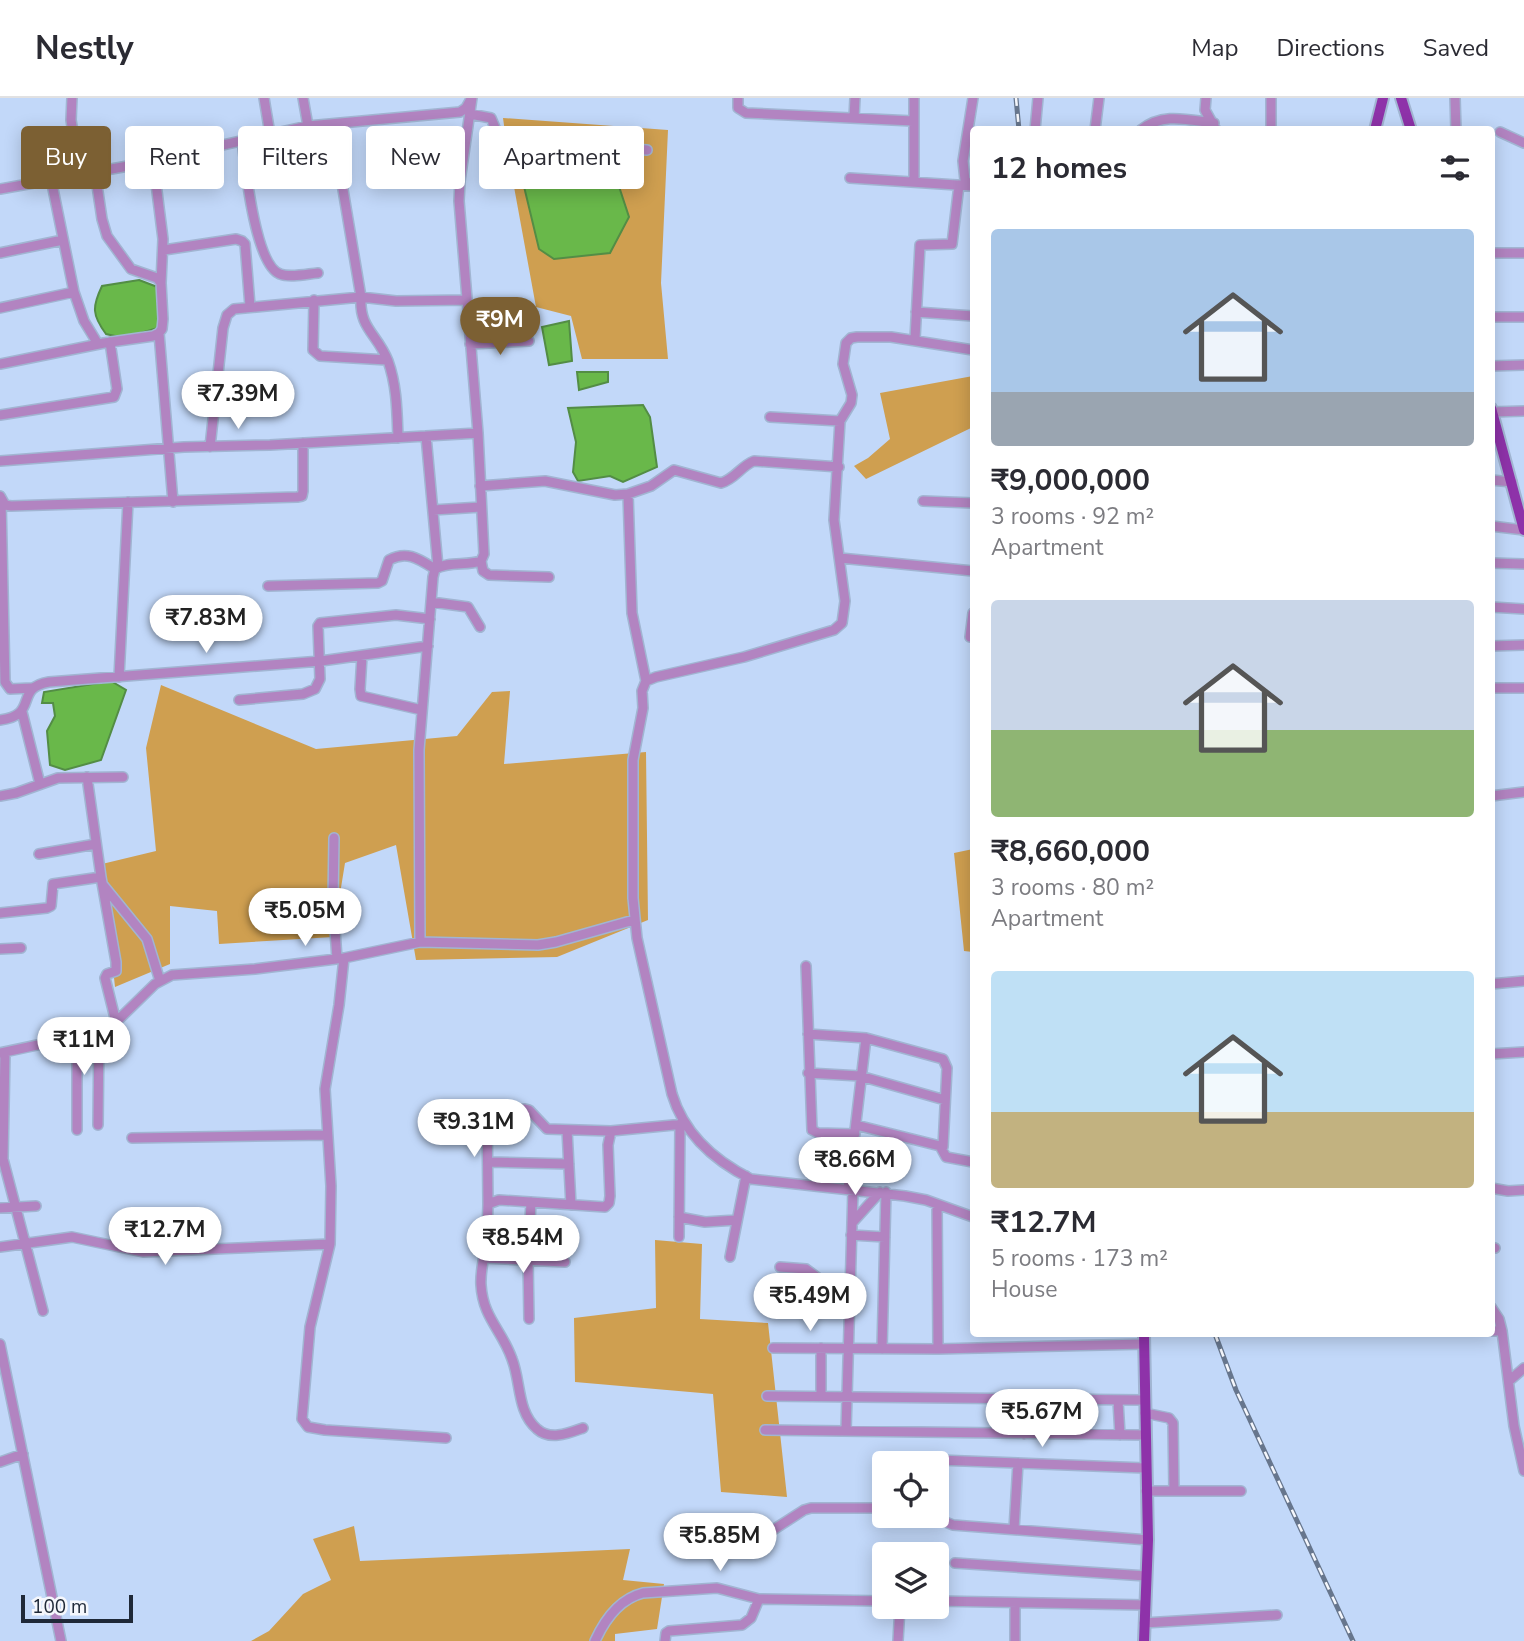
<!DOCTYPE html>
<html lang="en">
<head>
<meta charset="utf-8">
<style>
  :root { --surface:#fff; --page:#f7f7f7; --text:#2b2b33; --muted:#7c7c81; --line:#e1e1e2; --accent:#7c6033 }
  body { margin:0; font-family:"Nunito Sans",sans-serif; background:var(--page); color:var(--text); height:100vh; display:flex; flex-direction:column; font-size:26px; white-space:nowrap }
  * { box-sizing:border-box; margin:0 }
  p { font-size:23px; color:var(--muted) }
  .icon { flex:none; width:38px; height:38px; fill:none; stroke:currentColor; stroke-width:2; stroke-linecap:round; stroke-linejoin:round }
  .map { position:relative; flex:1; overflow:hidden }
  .side { position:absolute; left:970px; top:28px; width:525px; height:1211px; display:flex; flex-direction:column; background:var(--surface); border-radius:7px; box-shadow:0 4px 18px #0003 }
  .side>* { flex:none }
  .hud { position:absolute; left:21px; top:28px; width:665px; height:63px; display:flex; gap:14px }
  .controls { position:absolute; left:872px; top:1353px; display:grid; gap:14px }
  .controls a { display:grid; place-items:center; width:77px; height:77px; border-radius:7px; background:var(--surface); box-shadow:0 4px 18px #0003; font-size:35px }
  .scale { position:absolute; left:21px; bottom:18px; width:112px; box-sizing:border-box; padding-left:7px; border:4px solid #1f2938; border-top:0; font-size:19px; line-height:24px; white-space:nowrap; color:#1f2938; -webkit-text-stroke:5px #f5f7fc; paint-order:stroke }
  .price { position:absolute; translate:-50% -60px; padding:0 16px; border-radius:24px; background:#fff; color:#222; font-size:23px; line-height:46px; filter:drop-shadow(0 2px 4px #0008) }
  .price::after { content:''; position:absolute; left:50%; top:42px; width:21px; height:16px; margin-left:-10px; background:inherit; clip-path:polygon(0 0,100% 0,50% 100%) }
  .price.active { background:var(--accent); color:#fff }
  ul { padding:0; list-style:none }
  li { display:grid; align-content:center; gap:14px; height:371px; padding:0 21px }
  li span { display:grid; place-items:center; height:217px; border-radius:7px; color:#555 }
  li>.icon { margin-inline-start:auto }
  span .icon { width:126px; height:126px; fill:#fffc; stroke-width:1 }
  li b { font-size:30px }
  h2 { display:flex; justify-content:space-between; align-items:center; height:84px; padding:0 21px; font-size:30px }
  .tag { padding:0 24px; border-radius:7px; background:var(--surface); box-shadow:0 4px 18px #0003; font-size:24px; line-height:63px }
  .tag.active { background:var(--accent); color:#fff }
  header { display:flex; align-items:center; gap:42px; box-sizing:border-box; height:98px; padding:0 35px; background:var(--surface); border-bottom:2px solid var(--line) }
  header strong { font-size:33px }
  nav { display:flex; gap:38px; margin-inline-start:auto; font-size:24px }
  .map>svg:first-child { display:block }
</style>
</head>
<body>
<header>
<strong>Nestly</strong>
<nav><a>Map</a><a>Directions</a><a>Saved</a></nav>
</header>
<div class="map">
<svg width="1524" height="1543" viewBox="0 0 1524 1543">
  <rect width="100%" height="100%" fill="#c2d8f9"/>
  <!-- green -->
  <path fill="#cf9f50" d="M503,20l165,12 -7,153 7,76h-86l-11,-43 -35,-9 -28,-153z
    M973,278v51l-107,52 -12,-13 14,-8 22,-19 -10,-46z
    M161,587l155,64 141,-13 35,-44 18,-1 -6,73 142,-12 2,168 -91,37 -141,3 -20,-115 -51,18 -12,74 -114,7 -2,-33 -47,-5v58l-55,23 -13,-123 54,-13 -10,-103z
    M973,751v103l-9,-1 -10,-98z
    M655,1142l47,4 -2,75 68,4 19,174 -66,-5 -8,-98 -138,-12 -1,-64 82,-10z
    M354,1428l6,35 270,-12 -7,31 41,4 -7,45 -42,5v7h-364l18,-10 34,-37 28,-14 -18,-41z"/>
  <!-- water -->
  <path fill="#69b84a" stroke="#538d45" stroke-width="2" d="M609,58l20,61 -19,36 -56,6 -15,-10 -18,-75 19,-11z
    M139,182l21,8 1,39 -37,11 -18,-4c-14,-19 -14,-27 -4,-48z
    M569,223l3,40 -23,4 -7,-38z
    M577,274h31v10l-29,8z
    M643,307l7,12 7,50 -34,15 -13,-6 -32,5 -5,-9 3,-30 -8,-34z
    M111,583l15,9 -25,70 -36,10 -15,-5 -3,-34 8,-15 -2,-13h-11l2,-11z"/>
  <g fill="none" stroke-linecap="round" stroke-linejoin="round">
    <!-- minor casing -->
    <g stroke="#a1b5d2" stroke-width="12">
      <path id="minor" d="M72,0l-1,22 9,55
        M264,0l6,36
        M303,0l5,28
        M738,0v10l8,5 167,8
        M1206,0l-1,12 11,20
        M1455,0l1,32
        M470,16l21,4 9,22 147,10
        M854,20l1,-20
        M332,26l29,173c-2,32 16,36 27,64 9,25 9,51 10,77
        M1035,32l3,-32
        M1095,32l4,-32
        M1141,32c22,-18 47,-10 73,-7
        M1271,32v-32
        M1500,34l24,11
        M242,42c3,25 13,125 38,134 10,4 27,0 38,-1
        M153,62l10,79 -2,44
        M850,80l122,8
        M51,81l23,113 10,29 14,23
        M914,83v-83
        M971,88l-6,-6 -2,-19 10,-63
        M0,91l128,-23 180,-40 152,-14 6,-4 5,-9
        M164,152l72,-11 6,2 3,3 5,62
        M0,155l63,-13
        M1491,155h33
        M314,202l-1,50 7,6 67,4
        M0,210l74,-16
        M916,214l57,4
        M1491,219h33
        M159,235l14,169
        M915,241l5,-94 32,-1 7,-59
        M470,246l59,-3
        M973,252l-82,-13h-34l-6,1 -5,5 -3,21 9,31 -1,8 -11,18 -6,99 11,81 -3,22 -8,7 -90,27 -88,20 -10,4 -4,10 1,17 -10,52v138l4,40 35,156c12,40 43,67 79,85l154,17 21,4 47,17
        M0,266l104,-21 49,-7 6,-3 3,-4 1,-10 -2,-36 -4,-5 -26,-9 -24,-33 -5,-17 -7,-47
        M1491,268l33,-1
        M1492,314l32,-1
        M0,317l114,-18 3,-8 -7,-47
        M770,319l70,4
        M426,338l12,131
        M210,349l13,-119 4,-13 7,-6 127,-12 35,4 71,-1
        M0,363l184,-14 86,-2 208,-12
        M1491,382l21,2
        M480,388l65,-5 70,14 13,-1 23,-8 23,-16 47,13c14,-4 20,-17 33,-22l85,6
        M628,396l4,119 14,68
        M0,398l5,9 6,1 286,-9 5,-1 1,-5v-48
        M1,402l4,182 5,7 22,-1
        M923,403l50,2
        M433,412l48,-3
        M1491,428l33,4
        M840,460l133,13
        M481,463l2,10 6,4 60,2
        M1491,465l33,1
        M268,488l110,-3 4,-2 7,-21c18,-10 30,-1 46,9
        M431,504l37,5 12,20
        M1491,509l33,2
        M970,539l3,-24
        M1491,548l33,-1
        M362,558l-2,33 1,7 61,14
        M119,579l9,-175
        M1491,590h33
        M239,602l64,-6 12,-5 5,-10 -2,-53 2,-3 76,-8 34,4
        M22,614l18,72
        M0,622c40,-5 13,-32 49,-38l272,-21 107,-15
        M87,679l14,100 15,85v9l-9,3 -2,4 11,44
        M0,698l16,-3 42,-15 65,-1
        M1491,698l33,-4
        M334,740l-1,63 4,58
        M39,756l57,-10
        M103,787l44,54 13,42
        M0,815l47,-5 4,-2 2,-22 48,-7
        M420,844l-1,-192 14,-173 2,-8c14,-8 31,-3 46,-8l3,-7 -6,-121 -19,-232 1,-20 12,-83
        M0,851l21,-1
        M344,860l-5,47 -14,84 6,97 -1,58 -20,83 -8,92 6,8 17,3 121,8
        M806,868l6,164 6,3 37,1
        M1491,886l33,-3
        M808,936l58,4 77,21 4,9 -4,79
        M5,954l-2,107 40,152
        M0,955l93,-20 23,-11 39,-38 17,-9 83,-6 89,-11 76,-16 118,3 18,-3 78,-22
        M1491,956l33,-2
        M808,975l52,3 85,24
        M487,1015l1,91
        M471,1017l54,-6 4,1 18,19 64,2
        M98,1027l1,-95
        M856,1027l84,21 6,11 27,5
        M77,1032v-94
        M567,1032l4,75
        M132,1040l195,-3
        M489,1064l80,2
        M1491,1090l17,3 16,-1
        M848,1091l18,-151
        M0,1110l36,-2
        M679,1119l26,5 32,-2
        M852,1125l28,-31
        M851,1137l34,2
        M679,1139l1,-113
        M0,1149l72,-10 71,15 187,-8
        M1491,1149l4,1
        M730,1159l16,-81
        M484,1160l81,4
        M780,1169l26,2 20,15 23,4
        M1491,1209l8,12 3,12 12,95 10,45
        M529,1221l-1,-59 3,-58
        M1491,1233h11
        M0,1246l61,297
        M773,1250l165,1 -1,-145
        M882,1251l4,-157
        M938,1251l206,-5
        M1509,1283l15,-13
        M767,1298l377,4
        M821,1298v-48
        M1023,1302l1,34
        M1072,1302v34
        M1118,1303l2,34
        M1145,1315l24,5 4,5 1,68
        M583,1330c-14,5 -33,13 -46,1 -20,-17 -16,-47 -25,-70 -10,-29 -29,-41 -31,-74 -1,-13 3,-25 4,-38 2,-14 3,-29 3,-43l11,-4 106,7 4,-4 1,-7 -2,-51 3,-14 73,-7
        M765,1332l381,5
        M846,1333l7,-242
        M938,1362l207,8
        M0,1364l23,-8
        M1146,1393h95
        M936,1412l7,11 10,4 195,15
        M1014,1431l4,-66
        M759,1441l45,-29 7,-2h73
        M955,1465l191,13
        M936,1503l209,4
        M1144,1525l133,-8
        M595,1543c10,-22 24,-42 48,-48l74,-5 42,11 125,2
        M665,1543l1,-8 3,-2 73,-6 9,-7 8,-19
        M898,1543l2,-35
        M1015,1543v-38"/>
    </g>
    <!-- major casing -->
    <g stroke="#a1b5d2" stroke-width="14">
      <path id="major" d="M1401,0l10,32
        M1375,32l8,-32
        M1491,310l33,122
        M1144,1543l4,-101 -4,-206"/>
    </g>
    <!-- minor -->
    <use href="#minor" stroke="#b284c1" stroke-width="9"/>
    <!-- major -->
    <use href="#major" stroke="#8e32a9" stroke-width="10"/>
    <!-- rail casing -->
    <g stroke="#67768d" stroke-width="5">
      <path id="rail" d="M1016,0l3,32
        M1215,1236l21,56 117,251"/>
    </g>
    <!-- rail -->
    <use href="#rail" stroke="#f5f7fc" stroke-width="2.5" stroke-dasharray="8" stroke-linecap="butt"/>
  </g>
</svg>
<div class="controls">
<a><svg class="icon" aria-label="locate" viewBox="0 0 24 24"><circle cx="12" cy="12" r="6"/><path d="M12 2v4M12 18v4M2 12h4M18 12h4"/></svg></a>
<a><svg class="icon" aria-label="layers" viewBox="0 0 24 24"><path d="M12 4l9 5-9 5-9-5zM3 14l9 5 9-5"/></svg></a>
</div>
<div class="scale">100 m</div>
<b class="price active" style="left:500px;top:259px">₹9M</b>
<b class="price" style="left:238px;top:333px">₹7.39M</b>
<b class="price" style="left:206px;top:557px">₹7.83M</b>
<b class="price" style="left:305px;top:850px">₹5.05M</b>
<b class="price" style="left:84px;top:979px">₹11M</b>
<b class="price" style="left:474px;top:1061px">₹9.31M</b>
<b class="price" style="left:855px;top:1099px">₹8.66M</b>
<b class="price" style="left:165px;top:1169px">₹12.7M</b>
<b class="price" style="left:523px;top:1177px">₹8.54M</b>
<b class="price" style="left:810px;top:1235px">₹5.49M</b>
<b class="price" style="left:1042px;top:1351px">₹5.67M</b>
<b class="price" style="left:720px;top:1475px">₹5.85M</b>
<div class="hud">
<a class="tag active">Buy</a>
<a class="tag">Rent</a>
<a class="tag">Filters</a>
<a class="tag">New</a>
<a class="tag">Apartment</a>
</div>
<section class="side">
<h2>12 homes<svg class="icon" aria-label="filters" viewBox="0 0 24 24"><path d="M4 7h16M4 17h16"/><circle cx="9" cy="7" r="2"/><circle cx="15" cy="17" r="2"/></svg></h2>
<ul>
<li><span style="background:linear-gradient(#a9c7e8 75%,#9aa5b1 0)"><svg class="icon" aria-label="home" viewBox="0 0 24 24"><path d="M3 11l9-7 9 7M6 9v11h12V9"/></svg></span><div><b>₹9,000,000</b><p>3 rooms · 92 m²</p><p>Apartment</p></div></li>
<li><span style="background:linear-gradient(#c9d6e8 60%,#8fb573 0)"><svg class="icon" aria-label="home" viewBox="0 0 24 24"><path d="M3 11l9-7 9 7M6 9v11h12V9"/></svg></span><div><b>₹8,660,000</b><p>3 rooms · 80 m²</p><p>Apartment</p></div></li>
<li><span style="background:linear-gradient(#bfe0f5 65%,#c2b280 0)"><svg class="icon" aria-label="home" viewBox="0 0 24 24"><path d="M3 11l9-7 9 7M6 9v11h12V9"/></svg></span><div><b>₹12.7M</b><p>5 rooms · 173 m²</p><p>House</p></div></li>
</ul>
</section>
</div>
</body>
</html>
